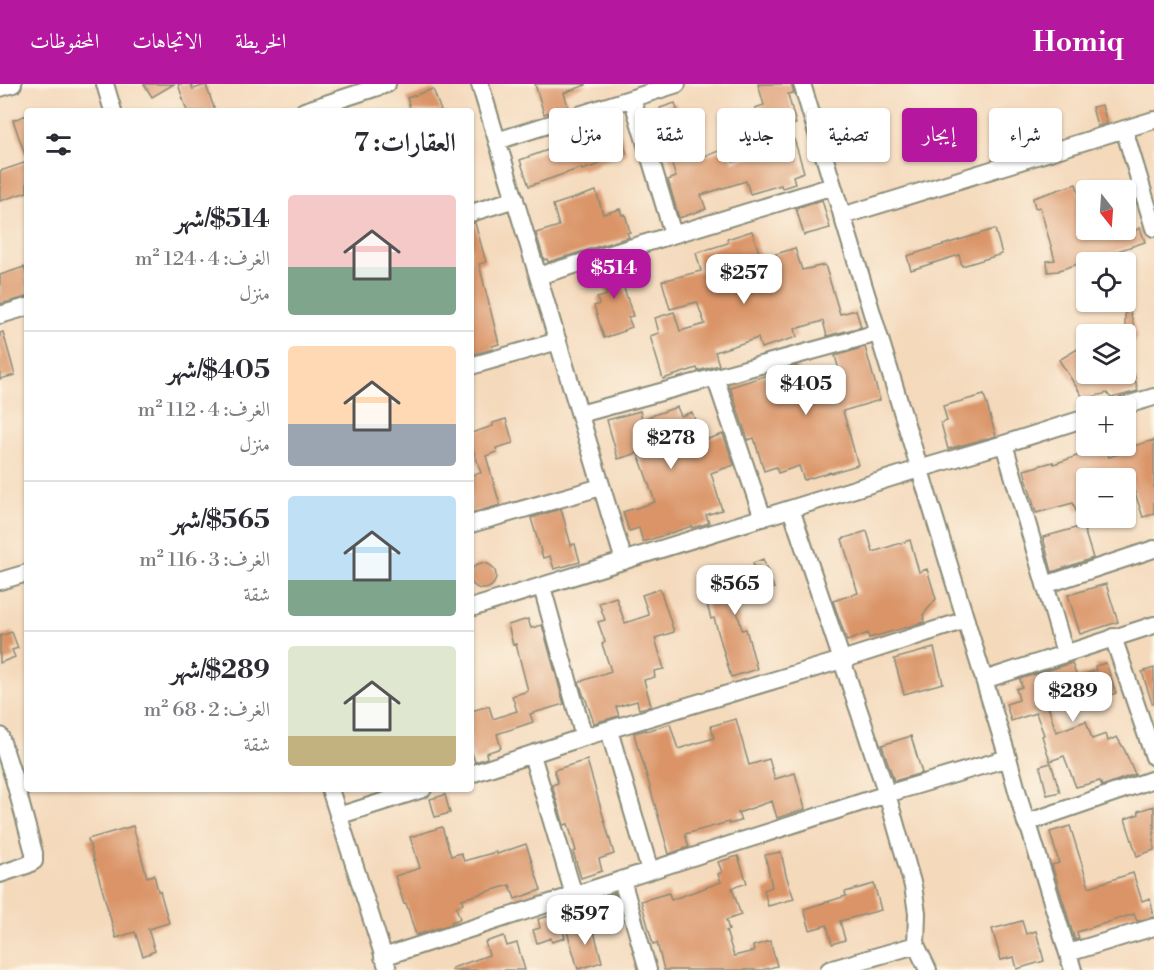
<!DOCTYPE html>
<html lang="ar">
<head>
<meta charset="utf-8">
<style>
  :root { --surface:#fff; --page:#f2f2f3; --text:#2b2b33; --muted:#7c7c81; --line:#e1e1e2; --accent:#b5179e }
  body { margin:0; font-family:"Libre Bodoni",Amiri,serif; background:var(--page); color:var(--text); direction:rtl; height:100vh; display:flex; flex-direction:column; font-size:22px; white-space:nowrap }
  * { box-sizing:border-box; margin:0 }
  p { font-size:20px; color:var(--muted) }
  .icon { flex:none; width:33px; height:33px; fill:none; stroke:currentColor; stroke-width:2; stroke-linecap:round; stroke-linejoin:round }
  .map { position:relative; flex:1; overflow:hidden; direction:ltr }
  .panel { position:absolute; left:24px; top:24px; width:450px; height:684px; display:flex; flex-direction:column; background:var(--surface); border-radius:6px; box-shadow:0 2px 4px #0004; direction:rtl }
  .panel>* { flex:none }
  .hud { position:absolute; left:492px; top:24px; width:570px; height:54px; direction:rtl; display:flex; gap:12px }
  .needle { width:39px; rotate:163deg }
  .controls { position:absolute; left:1076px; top:96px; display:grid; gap:12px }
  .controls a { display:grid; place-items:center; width:60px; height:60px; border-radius:6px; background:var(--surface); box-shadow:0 2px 4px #0004; font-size:30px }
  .price { position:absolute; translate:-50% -51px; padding:0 14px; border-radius:12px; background:#fff; color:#222; font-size:20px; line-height:39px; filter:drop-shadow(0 2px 3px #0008) }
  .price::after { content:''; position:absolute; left:50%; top:36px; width:18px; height:14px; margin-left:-9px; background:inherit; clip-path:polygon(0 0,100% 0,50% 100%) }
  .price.on { background:var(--accent); color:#fff }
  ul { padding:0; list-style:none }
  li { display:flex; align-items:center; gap:18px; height:150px; padding:0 18px }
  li+li { border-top:2px solid var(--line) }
  li span { display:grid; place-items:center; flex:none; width:168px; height:120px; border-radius:6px; color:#555 }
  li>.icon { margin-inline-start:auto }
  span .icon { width:72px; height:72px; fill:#fffc; stroke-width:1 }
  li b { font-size:26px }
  h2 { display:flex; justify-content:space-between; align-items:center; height:72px; padding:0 18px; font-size:26px }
  .tag { padding:0 21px; border-radius:6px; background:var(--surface); box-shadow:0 2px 4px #0004; font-size:21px; line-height:54px }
  .tag.on { background:var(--accent); color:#fff }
  header { display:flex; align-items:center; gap:36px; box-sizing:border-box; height:84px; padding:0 30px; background:var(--accent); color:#fff }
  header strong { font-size:28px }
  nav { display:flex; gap:33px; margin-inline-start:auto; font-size:21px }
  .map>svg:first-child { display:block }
</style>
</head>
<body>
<header>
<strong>Homiq</strong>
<nav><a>الخريطة</a><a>الاتجاهات</a><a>المحفوظات</a></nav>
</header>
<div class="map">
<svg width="1154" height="886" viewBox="0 0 1154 886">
  <rect width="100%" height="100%" fill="#fcf5e5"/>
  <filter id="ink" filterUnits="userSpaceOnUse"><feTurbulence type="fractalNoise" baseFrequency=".0167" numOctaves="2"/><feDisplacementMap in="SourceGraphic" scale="12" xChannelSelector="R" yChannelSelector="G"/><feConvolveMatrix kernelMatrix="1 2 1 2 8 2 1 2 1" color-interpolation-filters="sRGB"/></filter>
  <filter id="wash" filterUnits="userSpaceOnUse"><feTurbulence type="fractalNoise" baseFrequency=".008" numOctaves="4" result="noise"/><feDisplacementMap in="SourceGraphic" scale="24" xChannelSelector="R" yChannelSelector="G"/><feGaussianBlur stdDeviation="1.35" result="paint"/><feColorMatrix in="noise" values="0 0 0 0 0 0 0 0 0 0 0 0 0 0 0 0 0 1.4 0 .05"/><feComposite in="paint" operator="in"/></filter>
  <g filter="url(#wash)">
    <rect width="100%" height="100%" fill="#f4d9bb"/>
    <g id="blocks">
      <!-- building -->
      <path fill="#da9468" d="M144,0h30l-22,13z
        M178,0h13l2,5 13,-4 9,26h-28z
        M535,0h51v1l-22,8 4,13 -24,8z
        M758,0h33l3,9 -6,1 8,30 -6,1 14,47 -11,4 2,8 -13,4 -1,-3 -31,9 -4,-13 -45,14 5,14 -27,9 -11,-38 8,-3 -8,-24 2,-1 -9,-28 4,-2 -5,-14 15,-5 7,21 5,-2 12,36 29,-10 5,14 35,-10 -1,-4h1l-13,-40 9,-3z
        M433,5l8,22h-30l-4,-13z
        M1102,21l5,19 -10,2 -5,-19z
        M27,31v39l-2,1 -12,-35z
        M1043,40l4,13 -31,8 -4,-13z
        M593,41l4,16 24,-7 6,20 -29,9v2l-16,5 -1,-2 -52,18 -9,-26 53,-19 -2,-10z
        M27,78v30l-27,9v-30z
        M1076,100l10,34v12h50l4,-2 5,14 -86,28v1l-11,1 -1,-11 8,-1 -15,-53 -5,1 -2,-10z
        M596,107l7,23 17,-5 2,6 3,-1 5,18 -3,1 2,4 -81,25 -1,-3 -3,1 -8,-27 23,-7 -6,-21z
        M822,116l8,28 -26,7 -8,-27z
        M471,139h4l11,39 -7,2 20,80 -7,2 1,3 -19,5 -3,-10z
        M995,145l7,25 -40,12 -3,-11 -48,15 -4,-14z
        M752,147l9,28 34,-11 7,22 23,-5 15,49 16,-4 5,17 -34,9 -4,-15 -28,8 2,8 -36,11 -3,-10 -43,14 4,13 -21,6 -1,-3 -34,11 -13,-43 9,-3 -4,-15 19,-6 6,19 25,-7 -8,-22 -27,7 -8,-28 39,-10 -5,-18 32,-10 -1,-4z
        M629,175l4,16 -12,4 12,37 -5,1 4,10 -8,3 1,1 -21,7 -10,-32 5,-2 -2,-6 10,-3 -8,-27z
        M24,183l3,10v20l-27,7v-29z
        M1129,223l8,31 -12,8v-38z
        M3,248l12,43 -15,4v-46z
        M1086,260v30h48l4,17 -27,7 -4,-5 -23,6 -25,-39z
        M865,263l15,53 -37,11 15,54 -27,8 -1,-1 -26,8 -5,-14 -21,7 -2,-6 -12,4 -10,-33 -6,2 -18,-53 38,-12v-1l29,-8 7,22 37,-12 -6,-20z
        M984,311l12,41 -48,13 -7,-26 6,-2 -4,-15z
        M677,323l4,9 11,-4 10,29 21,-7 11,31 -23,8 11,37 -16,5 3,8 -17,5v-2l-49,16 -4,-14 -10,3 -6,-19 32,-10 -17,-49 -20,6 -11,-39 33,-9 2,8z
        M506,335l7,24 -17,5 1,4 -11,4 14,49 -29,8v-38l10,-2 -10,-30v-10l22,-7v-3z
        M1154,356v74l-11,3 -13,-39h-44v30l-10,3 -3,-8 -37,10 -12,-43 29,-8 1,2 51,-18 4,11 22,-7 -1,-3z
        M561,425l10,36 4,-1 5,18 -26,7 -4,-13 -7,2 -12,-40z
        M1083,442l10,32 -41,14 -9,-35z
        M867,447l6,21 37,-12 9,32 8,-3 9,30 -13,16 2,7 -56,16 -1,-5 -21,8 -14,-40 25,-8 -16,-54z
        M763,475l11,29 -11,4 -3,-9 -28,9 10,38 4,-1 11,40 -26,8 -17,-59 -3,1 -9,-34 53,-16 -2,-6z
        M470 492a13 13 0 1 1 26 0a13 13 0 1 1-26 0Z
        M1106,500l12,38 -38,12 -12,-39z
        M660,505l14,43 -19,6 9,31 -10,2 1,6 -11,3 7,26 -12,3 -2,-8 -21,6 3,9 -25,7 -9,-26h-1l-5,-15 32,-11 -9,-27 3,-2 -7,-20 7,-2 -6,-17 17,-6 9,26 24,-8 -7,-20z
        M528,535l3,9 11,-3 22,79 -34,10 3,8 -36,12 4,14 -15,5 1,5 -12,4 -4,-12v-39l18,-5 4,13 24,-8 -5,-15 16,-5 -12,-47 -3,1 -5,-20z
        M12,548l6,16 -6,2 3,7 -15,6v-27z
        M934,564l9,35 -39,11 -10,-35z
        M1072,579l5,14 19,-7 -1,-4 11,-3 10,30 -11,4 -1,-5 -35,12 -1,-4 -20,6 8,26 30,-11 6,18 14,-5 2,7 9,-4 7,12 11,25 -33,12 -2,-5 -24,6 -12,-31 -14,5 -8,-25 2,-1 -8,-22 -25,8 -5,-17 13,-4 -3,-11 6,-2 -2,-8z
        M1154,584v35h-2l-10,-31z
        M736,635l13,46 20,-6 6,20 20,-6 10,36 -28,9 -5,-17 -34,12 3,8 -12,3v-2l-44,12 4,13 -20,7 -30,-105h-1l-4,-16 12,-3v1l24,-7 8,25 36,-11 -3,-12z
        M911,652l11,37 -28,8 -12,-36z
        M587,676l27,94 -15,5 3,12 -21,7 -8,-26 3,-1 -8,-27 -4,1 -12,-40 6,-2 -4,-13z
        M1051,679l9,29 -13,3 -7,-29z
        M445,711l5,18 -15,4 -5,-18z
        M1154,722v44l-17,6 -12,-37 14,-5 -1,-3z
        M133,742l14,51 7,-2 4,16h2l9,32 -21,6 7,22 -12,5 -8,-24 -19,6 -28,-99z
        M1070,742l19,61 44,-14 9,28 8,-3 4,19 -17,4 -3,-7 -57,18 2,7 -4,1 -23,-75 7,-2 -9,-31z
        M442,743l9,29 10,-3 3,8 32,-9 1,2 29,-10 15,46 -26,9 -5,-14 -48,14 1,5 -7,3 4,12 -9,3 1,2 -36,11 -10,-32 -2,1 -9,-28 25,-8 -10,-31z
        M781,768l5,23 8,24 -26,7 -4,-16 8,-3 -7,-32z
        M738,772l9,27 -15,5 9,27 -15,5 3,10 -3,1 8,25 20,-5 -1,-5 17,-5 7,25 -15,4h-98l-7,-27 -4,1 -12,-43 28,-8 2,7 50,-18 -3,-8 4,-2 -4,-10z
        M874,800l7,26 -41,11 5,19 -13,4 -5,-19 -17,5 -6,-21 42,-13 -1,-4z
        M615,809l5,19 -8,2 -1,-3 -16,4 -4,-14z
        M558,830l7,24 -13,4 -1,-4 -14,5 -4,-13 7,-2 -2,-9z
        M1022,837l4,13 10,-3 8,30 -27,8 -3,-12 -13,3 -9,-31z
        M592,840l10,38 -24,7 -11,-38z
        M504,852l3,10 10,-3 8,27h-73v-2l37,-13 -4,-13z"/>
    </g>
  </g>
  <g filter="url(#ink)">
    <use href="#blocks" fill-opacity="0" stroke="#8a8b78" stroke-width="1.5"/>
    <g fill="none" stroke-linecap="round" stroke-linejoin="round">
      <!-- minor casing -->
      <g stroke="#8a8b78" stroke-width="20">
        <path id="minor" d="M105,0l8,27
          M480,0l144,477
          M802,0l206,674 18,65 4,7 43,140
          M0,4l13,-4
          M632,14l41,136
          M304,27l83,-27
          M1124,45l30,99
          M497,57l180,-57
          M471,129l44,-14
          M842,132l312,-96
          M538,192l295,-90
          M0,231l27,-8
          M471,282l87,-25
          M715,293l48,141
          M1123,322l31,-9
          M580,330l298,-81
          M1004,360l61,209
          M791,425l96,285 26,92 4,27 -1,32 12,25
          M471,440l130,-37
          M0,497l27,-8
          M1045,501l109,-36
          M542,503l42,150
          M471,524l448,-139 85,-25 82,-26
          M1113,553l41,120
          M984,596l170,-55
          M609,646l41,141
          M0,652l14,43 20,74v8l-7,4 -27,9
          M532,671l42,140
          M471,690l113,-37 258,-77 124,-40
          M330,705l58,181
          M338,732l85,-27
          M1026,739l128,-44
          M622,796l26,90
          M1068,869l86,-26
          M383,873l504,-163 121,-36
          M829,886l87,-25"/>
      </g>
      <!-- minor -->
      <use href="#minor" stroke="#fff" stroke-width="16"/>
    </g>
  </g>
</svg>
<div class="controls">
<a><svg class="needle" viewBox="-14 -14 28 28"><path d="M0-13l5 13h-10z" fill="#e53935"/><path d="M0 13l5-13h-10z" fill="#7c7c81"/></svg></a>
<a><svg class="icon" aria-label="locate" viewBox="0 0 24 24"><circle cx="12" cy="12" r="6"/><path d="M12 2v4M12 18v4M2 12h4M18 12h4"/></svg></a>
<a><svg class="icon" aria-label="layers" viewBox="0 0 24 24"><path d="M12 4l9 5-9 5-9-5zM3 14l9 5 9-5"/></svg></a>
<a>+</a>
<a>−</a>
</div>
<b class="price on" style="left:614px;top:216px">$514</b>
<b class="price" style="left:744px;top:221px">$257</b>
<b class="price" style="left:806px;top:332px">$405</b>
<b class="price" style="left:671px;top:386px">$278</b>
<b class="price" style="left:735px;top:532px">$565</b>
<b class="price" style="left:1073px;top:639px">$289</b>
<b class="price" style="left:585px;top:862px">$597</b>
<div class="hud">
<a class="tag">شراء</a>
<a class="tag on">إيجار</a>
<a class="tag">تصفية</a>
<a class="tag">جديد</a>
<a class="tag">شقة</a>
<a class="tag">منزل</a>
</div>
<section class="panel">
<h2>العقارات: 7<svg class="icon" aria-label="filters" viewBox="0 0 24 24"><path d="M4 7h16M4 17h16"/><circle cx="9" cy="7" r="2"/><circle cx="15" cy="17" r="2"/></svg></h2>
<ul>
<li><span style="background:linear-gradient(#f6c9c9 60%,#7fa58c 0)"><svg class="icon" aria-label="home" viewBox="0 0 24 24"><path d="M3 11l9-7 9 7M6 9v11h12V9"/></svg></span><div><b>$514/شهر</b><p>الغرف: 4 · 124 m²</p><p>منزل</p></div></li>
<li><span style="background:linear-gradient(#ffd9b3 65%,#9aa5b1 0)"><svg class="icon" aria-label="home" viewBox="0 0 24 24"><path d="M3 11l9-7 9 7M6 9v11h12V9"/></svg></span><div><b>$405/شهر</b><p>الغرف: 4 · 112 m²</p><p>منزل</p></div></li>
<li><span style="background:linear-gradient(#bfe0f5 70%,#7fa58c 0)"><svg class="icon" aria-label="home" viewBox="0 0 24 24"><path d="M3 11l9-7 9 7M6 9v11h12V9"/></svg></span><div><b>$565/شهر</b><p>الغرف: 3 · 116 m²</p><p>شقة</p></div></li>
<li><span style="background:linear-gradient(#dfe7d0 75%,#c2b280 0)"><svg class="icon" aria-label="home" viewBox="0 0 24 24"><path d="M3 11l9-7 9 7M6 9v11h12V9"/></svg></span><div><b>$289/شهر</b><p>الغرف: 2 · 68 m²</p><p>شقة</p></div></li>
</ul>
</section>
</div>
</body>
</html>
